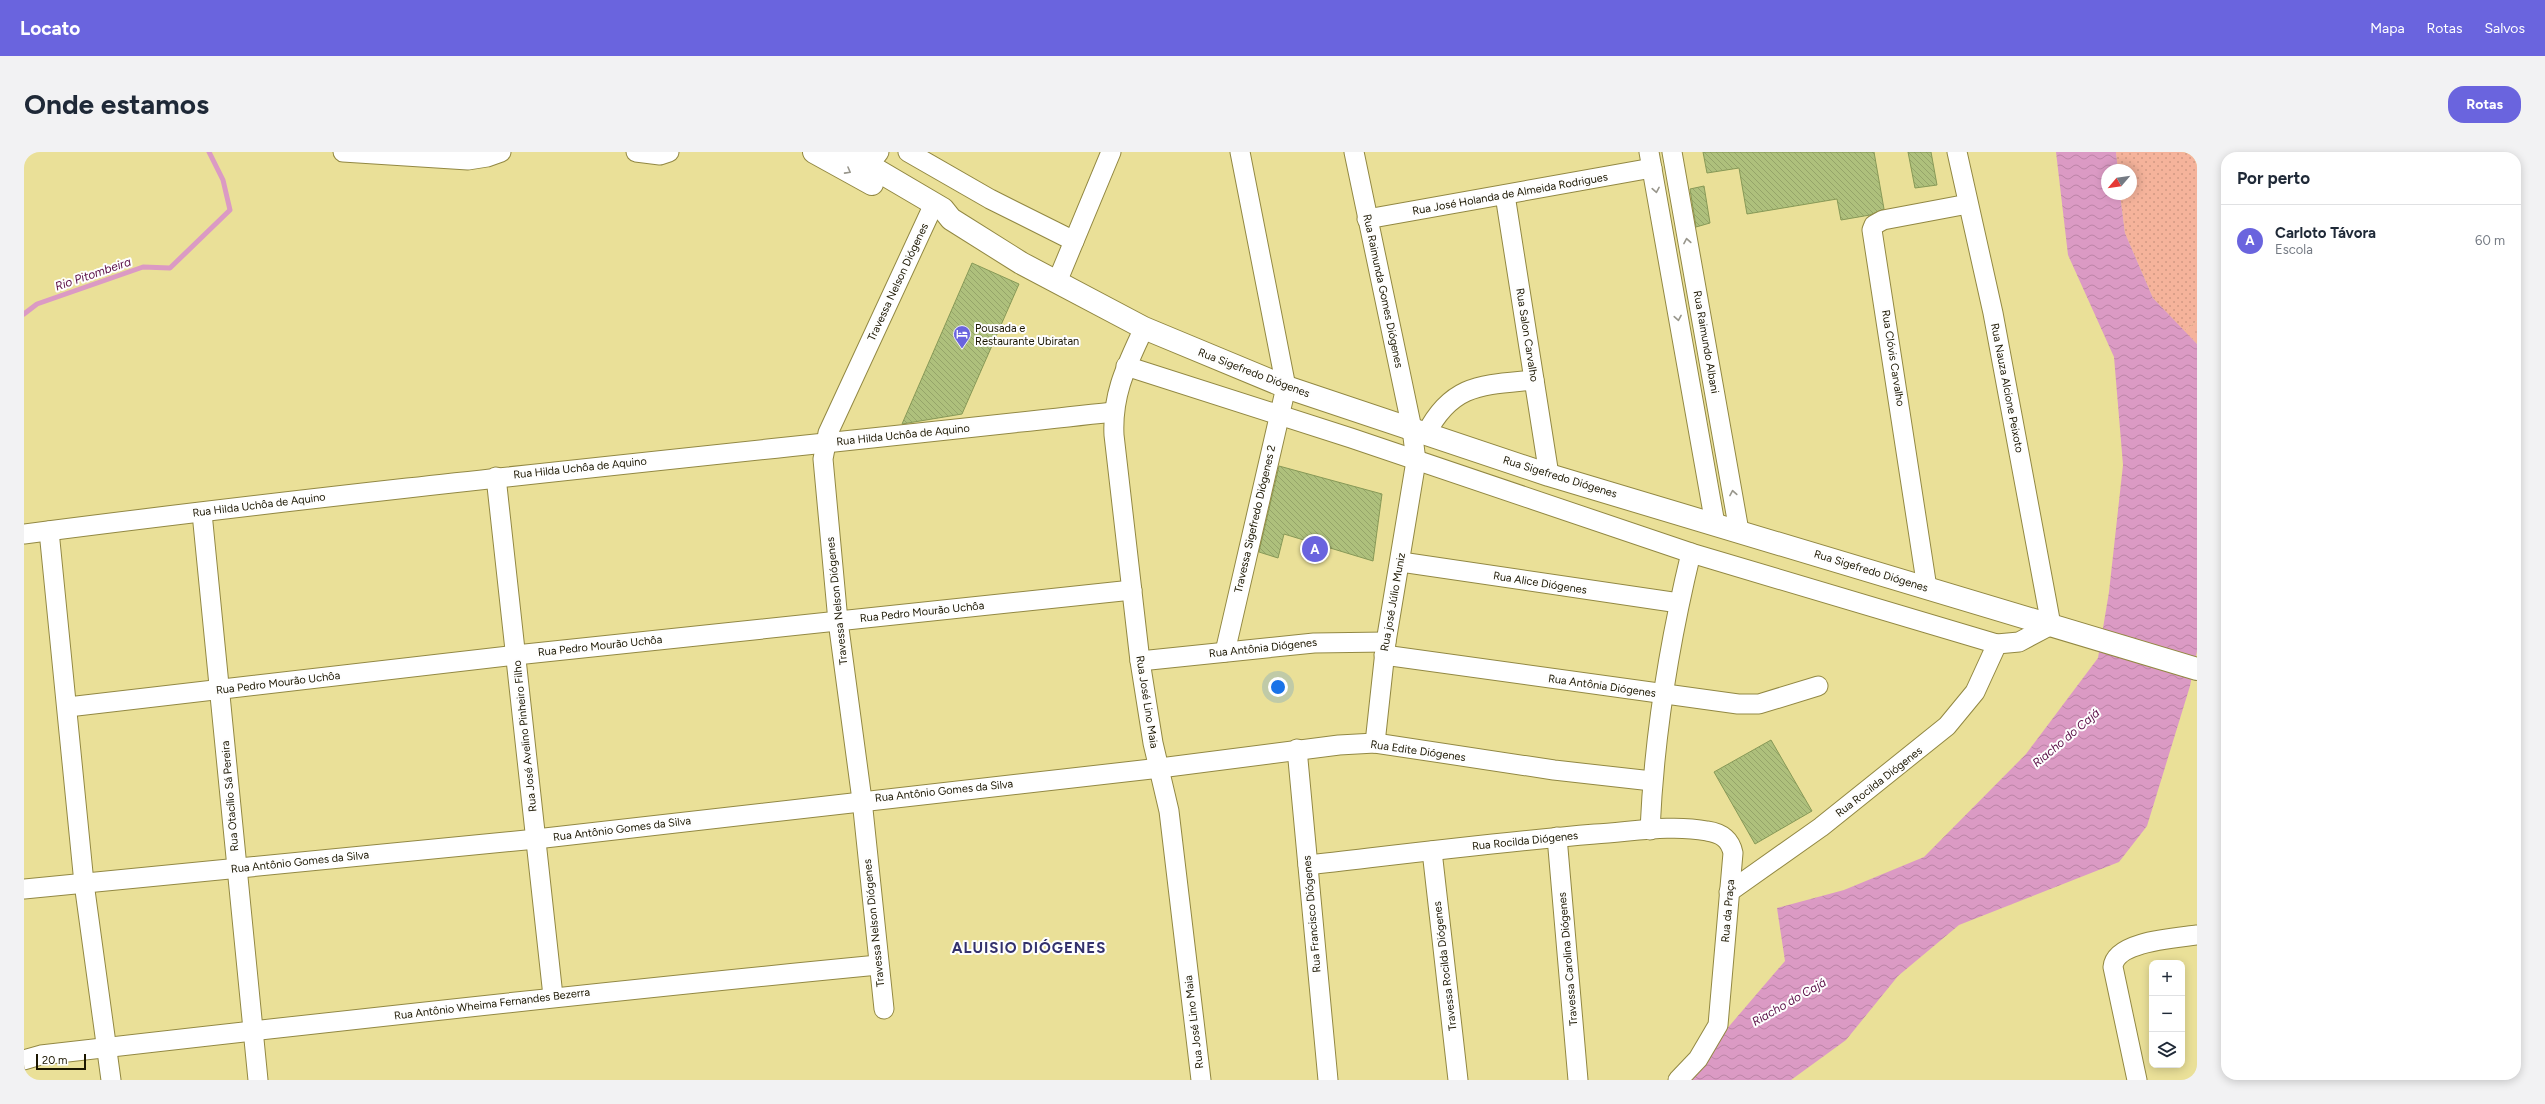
<!DOCTYPE html>
<html lang="pt">
<head>
<meta charset="utf-8">
<style>
	:root { --surface:#fff; --page:#f2f2f3; --text:#1f2937; --muted:#747a83; --line:#e0e1e3; --accent:#6a64de }
	body { margin:0; font-family:Figtree,sans-serif; background:var(--page); color:var(--text) }
	.controls { position:absolute; right:12px; bottom:12px; display:grid; overflow:hidden; border-radius:8px; box-shadow:0 2px 10px #0003 }
	.controls button { width:36px; height:36px; display:grid; place-items:center; padding:0; border:0; border-bottom:1px solid var(--line); background:var(--surface); color:var(--text); font:20px sans-serif }
	.compass { position:absolute; left:2077px; top:12px; width:36px; height:36px; border-radius:50%; background:var(--surface); box-shadow:0 2px 10px #0003; rotate:241deg }
	.scale { position:absolute; left:12px; bottom:10px; width:50px; box-sizing:border-box; padding-left:4px; border:2px solid #1b1600; border-top:0; font-size:11px; line-height:14px; white-space:nowrap; color:#1b1600; -webkit-text-stroke:3px #fefefe; paint-order:stroke }
	.you { position:absolute; left:1254px; top:535px; width:14px; height:14px; margin:-10px; border:3px solid #fff; border-radius:50%; background:#1a73e8; box-shadow:0 0 0 6px #1a73e833 }
	.badge { display:grid; place-items:center; width:26px; height:26px; border-radius:50%; background:var(--accent); color:#fff; font-size:13px; font-weight:700 }
	.pin { position:absolute; translate:-50% -50%; border:2px solid #fff; box-shadow:0 1px 4px #0006 }
	.list { margin:0; padding:0; list-style:none }
	h2 { display:flex; justify-content:space-between; align-items:center; height:52px; margin:0; padding:0 16px; font-size:17px }
	h2 small { font-size:13px; font-weight:400; color:var(--muted) }
	.list li { display:grid; grid-template-columns:26px 1fr auto; gap:12px; align-items:center; box-sizing:border-box; height:72px; padding:0 16px; border-top:1px solid var(--line) }
	.list b { display:block; font-size:15px; white-space:nowrap }
	.list p { margin:0; font-size:13px; white-space:nowrap; color:var(--muted) }
	.list em { font-size:13px; font-style:normal; color:var(--muted) }
	.icon { flex:none; width:22px; height:22px; fill:none; stroke:currentColor; stroke-width:2; stroke-linecap:round; stroke-linejoin:round }
	.map { position:relative; flex:none; width:2173px; height:928px; overflow:hidden; border-radius:16px }
	header { display:flex; align-items:center; gap:24px; box-sizing:border-box; height:56px; padding:0 20px; background:var(--accent); color:#fff }
	header strong { font-size:19px }
	nav { display:flex; gap:22px; margin-inline-start:auto; font-size:14px }
	.intro { display:flex; align-items:center; justify-content:space-between; box-sizing:border-box; height:96px; padding:0 24px }
	h1 { margin:0; font-size:28px }
	.button { padding:10px 18px; border-radius:16px; background:var(--accent); color:#fff; font-size:14px; font-weight:700 }
	main { display:flex; gap:24px; padding:0 24px }
	aside { flex:1; background:var(--surface); border-radius:16px; box-shadow:0 2px 10px #0003 }
	.map>svg:first-child { display:block }
</style>
</head>
<body>
<header>
<strong>Locato</strong>
<nav><a>Mapa</a><a>Rotas</a><a>Salvos</a></nav>
</header>
<div class="intro"><h1>Onde estamos</h1><a class="button">Rotas</a></div>
<main>
<div class="map">
<svg width="2173" height="928" viewBox="0 0 2173 928">
	<defs>
		<pattern id="grass-dots" width="8" height="8" patternUnits="userSpaceOnUse"><rect width="8" height="8" fill="#f5b39b"/><path d="M2 2h.1M6 6h.1" fill="none" stroke="#d19984" stroke-width="1.8" stroke-linecap="round"/></pattern>
		<pattern id="wetland-marsh" width="20" height="14" patternUnits="userSpaceOnUse"><rect width="20" height="14" fill="#f5b39b"/><path d="M1 5h8M5 5V1M11 12h8M15 12V8" fill="none" stroke="#d19984"/></pattern>
		<pattern id="water-waves" width="16" height="10" patternUnits="userSpaceOnUse"><rect width="16" height="10" fill="#db9ac4"/><path d="M0 5q4-4 8 0t8 0" fill="none" stroke="#bb84a7"/></pattern>
		<pattern id="building-back-hatch" width="6" height="6" patternUnits="userSpaceOnUse"><rect width="6" height="6" fill="#aec07c"/><path d="M-1 5l2 2M0 0l6 6M5-1l2 2" fill="none" stroke="#95a469"/></pattern>
	</defs>
	<rect width="100%" height="100%" fill="#eae098"/>
	<polygon fill="url(#grass-dots)" points="2092,0 2173,0 2173,169 2160,179 2129,146 2101,81 2096,42 2107,42 2107,18 2094,18"/>
	<polygon fill="url(#wetland-marsh)" points="2173,169 2173,192 2160,179"/>
	<polygon fill="url(#water-waves)" points="2032,0 2092,0 2094,18 2083,18 2083,42 2096,42 2101,81 2129,146 2173,192 2173,499 2166,534 2123,674 2095,710 1935,773 1874,824 1822,888 1767,928 1659,928 1761,809 1753,756 1820,738 1900,705 2002,602 2074,506 2085,440 2099,313 2090,205 2044,103"/>
	<g fill="none" stroke-linecap="round" stroke-linejoin="round">
		<polyline stroke="#db9ac4" stroke-width="5" points="0,162 13,152 119,115 146,116 206,58 199,28 185,0"/>
	</g>
	<g fill="url(#building-back-hatch)" stroke="#879957">
		<polygon points="1679,0 1850,0 1860,57 1846,63 1817,68 1813,47 1723,62 1715,16 1683,21"/>
		<polygon points="1884,0 1907,0 1913,33 1891,36"/>
		<polygon points="1680,34 1686,71 1672,75 1666,37"/>
		<polygon points="948,111 995,132 938,262 878,272"/>
		<polygon points="1255,314 1358,342 1349,409 1260,382 1254,406 1235,400"/>
		<polygon points="1747,588 1788,659 1731,692 1690,620"/>
	</g>
	<g fill="none" stroke-linecap="round" stroke-linejoin="round">
		<g stroke="#928843" stroke-width="21">
			<g id="minor">
				<polyline points="319,0 444,8 463,5 477,0"/>
				<polyline points="612,0 636,3 645,0"/>
				<polyline points="884,0 966,47 1050,89"/>
				<polyline points="1330,0 1388,277 1392,309 1362,490 1351,591"/>
				<polyline points="1625,0 1691,372"/>
				<polyline points="1648,0 1715,379"/>
				<polyline points="845,13 855,0"/>
				<polyline points="1481,43 1525,323"/>
				<polyline points="1343,67 1628,16"/>
				<polyline points="1033,130 1087,0"/>
				<path d="M1120,176C1103,213 1088,241 1090,283L1116,509L1129,591L1145,659L1177,928"/>
				<polyline points="1102,214 1327,286 1667,401 1973,492 1995,490 2027,473 1969,161 1933,0"/>
				<path d="M1402,282C1428,231 1459,233 1510,228"/>
				<polyline points="472,325 529,844"/>
				<polyline points="178,361 234,928"/>
				<polyline points="25,379 60,731 87,928"/>
				<path d="M0,382C362,335 726,300 1089,260"/>
				<polyline points="1377,410 1655,451"/>
				<polyline points="1903,436 1848,78 1850,73 1859,68 1944,52"/>
				<polyline points="1201,500 1262,235 1216,0"/>
				<polyline points="1360,503 1714,552 1735,552 1794,534"/>
				<polyline points="1116,509 1290,491 1362,490"/>
				<polyline points="44,555 492,503 1108,438"/>
				<polyline points="1273,597 1304,928"/>
				<path d="M1626,678C1630,586 1645,492 1667,401"/>
				<polyline points="1533,685 1554,928"/>
				<polyline points="1408,699 1434,928"/>
				<path d="M1284,713C1380,702 1475,690 1571,682C1607,680 1647,672 1683,679C1697,681 1706,687 1709,701L1694,873L1674,907L1654,928"/>
				<polyline points="0,737 512,687 1136,616 1315,593 1351,591 1530,618 1628,629"/>
				<polyline points="1705,740 1797,675 1923,574 1951,540 1973,492"/>
				<polyline points="860,857 838,648 814,469 799,307 804,281 910,52"/>
				<path d="M0,908L17,903C295,871 574,840 854,813"/>
				<path d="M2113,928L2089,815C2091,789 2152,786 2173,783"/>
			</g>
		</g>
		<g stroke="#928843" stroke-width="24">
			<g id="major">
				<polyline points="790,0 848,32"/>
				<polyline points="822,0 919,57 927,67 997,111 1120,176 1262,235 1525,323 2173,517"/>
			</g>
		</g>
		<use href="#minor" stroke="#fff" stroke-width="19"/>
		<use href="#major" stroke="#fff" stroke-width="22"/>
	</g>
	<defs><path id="oneway-chevron" d="M-2-3.5L2.5 0L-2 3.5" fill="none" stroke-width="1.6" stroke-linecap="round" stroke-linejoin="round"/></defs>
	<g stroke="#98968c">
		<use href="#oneway-chevron" transform="translate(824 19) rotate(29)"/>
		<use href="#oneway-chevron" transform="translate(1632 38) rotate(80)"/>
		<use href="#oneway-chevron" transform="translate(1663 89) rotate(-100)"/>
		<use href="#oneway-chevron" transform="translate(1654 166) rotate(80)"/>
		<use href="#oneway-chevron" transform="translate(1709 341) rotate(-100)"/>
	</g>
	<defs>
		<g id="hotel-pin" transform="scale(0.9)"><path d="M0 17L-7.5 6A9.5 9.5 0 1 1 7.5 6Z" fill="#6a64de" stroke="#fefefe"/><path d="M-6-4.5h1.5V1H6V5H4.5V3h-9V5H-6ZM-4 0a1.8 1.8 0 1 1 3.6 0ZM.5 0V-2.5h3Q6-2.5 6 0Z" fill="#fff"/></g>
	</defs>
	<g fill-rule="evenodd">
		<use href="#hotel-pin" x="938" y="182"/>
	</g>
	<g text-anchor="middle" dominant-baseline="central" stroke-width="4" stroke-linejoin="round" paint-order="stroke">
		<g font-size="11" fill="#1b1600" stroke="#fefefe">
			<text transform="translate(1486 42) rotate(-10)">Rua José Holanda de Almeida Rodrigues</text>
			<text transform="translate(874 130) rotate(-65)">Travessa Nelson Diógenes</text>
			<text transform="translate(1359 139) rotate(78)">Rua Raimunda Gomes Diógenes</text>
			<text transform="translate(1503 183) rotate(81)">Rua Salon Carvalho</text>
			<text transform="translate(1682 190) rotate(80)">Rua Raimundo Albani</text>
			<text transform="translate(1869 206) rotate(81)">Rua Clóvis Carvalho</text>
			<text transform="translate(1230 221) rotate(21)">Rua Sigefredo Diógenes</text>
			<text transform="translate(1983 236) rotate(79)">Rua Nauza Alcione Peixoto</text>
			<text transform="translate(879 283) rotate(-6)">Rua Hilda Uchôa de Aquino</text>
			<text transform="translate(556 316) rotate(-6)">Rua Hilda Uchôa de Aquino</text>
			<text transform="translate(1536 325) rotate(17)">Rua Sigefredo Diógenes</text>
			<text transform="translate(235 353) rotate(-7)">Rua Hilda Uchôa de Aquino</text>
			<text transform="translate(1231 367) rotate(-77)">Travessa Sigefredo Diógenes 2</text>
			<text transform="translate(1847 419) rotate(17)">Rua Sigefredo Diógenes</text>
			<text transform="translate(1516 431) rotate(9)">Rua Alice Diógenes</text>
			<text transform="translate(813 449) rotate(-96)">Travessa Nelson Diógenes</text>
			<text transform="translate(1369 450) rotate(-80)">Rua josé Júlio Muniz</text>
			<text transform="translate(898 460) rotate(-6)">Rua Pedro Mourão Uchôa</text>
			<text transform="translate(576 494) rotate(-6)">Rua Pedro Mourão Uchôa</text>
			<text transform="translate(1239 496) rotate(-6)">Rua Antônia Diógenes</text>
			<text transform="translate(254 531) rotate(-7)">Rua Pedro Mourão Uchôa</text>
			<text transform="translate(1578 534) rotate(8)">Rua Antônia Diógenes</text>
			<text transform="translate(1123 550) rotate(81)">Rua José Lino Maia</text>
			<text transform="translate(501 584) rotate(-96)">Rua José Avelino Pinheiro Filho</text>
			<text transform="translate(1394 599) rotate(8)">Rua Edite Diógenes</text>
			<text transform="translate(1855 630) rotate(-38)">Rua Rocilda Diógenes</text>
			<text transform="translate(920 639) rotate(-6)">Rua Antônio Gomes da Silva</text>
			<text transform="translate(206 644) rotate(-95)">Rua Otacílio Sá Pereira</text>
			<text transform="translate(598 677) rotate(-7)">Rua Antônio Gomes da Silva</text>
			<text transform="translate(1501 689) rotate(-6)">Rua Rocilda Diógenes</text>
			<text transform="translate(276 710) rotate(-6)">Rua Antônio Gomes da Silva</text>
			<text transform="translate(1704 759) rotate(-85)">Rua da Praça</text>
			<text transform="translate(1288 762) rotate(-95)">Rua Francisco Diógenes</text>
			<text transform="translate(850 771) rotate(-96)">Travessa Nelson Diógenes</text>
			<text transform="translate(1544 807) rotate(-95)">Travessa Carolina Diógenes</text>
			<text transform="translate(1421 814) rotate(-97)">Travessa Rocilda Diógenes</text>
			<text transform="translate(468 852) rotate(-7)">Rua Antônio Wheima Fernandes Bezerra</text>
			<text transform="translate(1170 870) rotate(-97)">Rua José Lino Maia</text>
		</g>
		<g font-size="11" fill="#1b1600" stroke="#fefefe" text-anchor="start">
			<text x="951" y="176">Pousada e<tspan x="951" dy="13">Restaurante Ubiratan</tspan></text>
		</g>
		<g font-size="12" font-style="italic" fill="#5a0e46" stroke="#fefefe">
			<text transform="translate(69 122) rotate(-19)">Rio Pitombeira</text>
			<text transform="translate(2042 586) rotate(-40)">Riacho do Cajá</text>
			<text transform="translate(1765 850) rotate(-30)">Riacho do Cajá</text>
		</g>
		<g font-size="15" font-weight="bold" letter-spacing="1" fill="#33316c" stroke="#fefefe">
			<text x="1005" y="796">ALUISIO DIÓGENES</text>
		</g>
	</g>
</svg>
<div class="controls">
<button>+</button>
<button>−</button>
<button><svg class="icon" aria-label="layers" viewBox="0 0 24 24"><path d="M12 4l9 5-9 5-9-5zM3 14l9 5 9-5"/></svg></button>
</div>
<svg class="compass" viewBox="-18 -18 36 36"><path d="M0-13l5 13h-10z" fill="#e53935"/><path d="M0 13l5-13h-10z" fill="#747a83"/></svg>
<div class="scale">20 m</div>
<div class="you"></div>
<div class="pin badge" style="left:1291px;top:397px">A</div>
</div>
<aside>
<h2>Por perto<small></small></h2>
<ul class="list">
<li><span class="badge">A</span><div><b>Carloto Távora</b><p>Escola</p></div><em>60 m</em></li>
</ul>
</aside>
</main>
</body>
</html>
